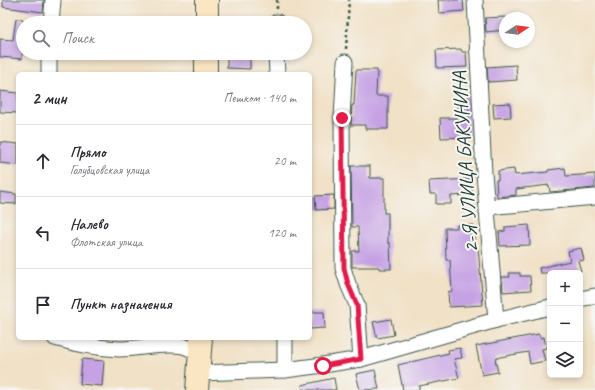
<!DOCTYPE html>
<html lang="ru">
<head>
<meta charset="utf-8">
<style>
	:root { --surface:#fff; --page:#f2f2f3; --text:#2b2b33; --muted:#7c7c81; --line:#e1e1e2 }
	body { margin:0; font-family:Caveat,sans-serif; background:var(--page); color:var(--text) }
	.controls { position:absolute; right:12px; bottom:12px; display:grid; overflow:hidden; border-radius:6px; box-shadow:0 2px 6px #0003 }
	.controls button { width:36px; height:36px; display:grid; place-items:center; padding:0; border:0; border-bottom:1px solid var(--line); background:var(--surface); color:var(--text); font:20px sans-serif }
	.compass { position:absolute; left:499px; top:12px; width:36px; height:36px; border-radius:50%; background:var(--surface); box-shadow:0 2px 6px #0003; rotate:77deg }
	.stop { position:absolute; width:12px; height:12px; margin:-9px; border:3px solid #e11d48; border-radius:50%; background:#fff }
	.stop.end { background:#e11d48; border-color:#fff; box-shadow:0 1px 4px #0008 }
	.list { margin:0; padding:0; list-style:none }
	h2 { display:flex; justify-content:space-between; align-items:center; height:52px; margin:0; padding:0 16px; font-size:17px }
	h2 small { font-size:13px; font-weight:400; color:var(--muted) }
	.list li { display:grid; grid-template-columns:26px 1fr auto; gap:12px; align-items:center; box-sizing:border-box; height:72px; padding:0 16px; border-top:1px solid var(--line) }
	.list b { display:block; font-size:15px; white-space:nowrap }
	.list p { margin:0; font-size:13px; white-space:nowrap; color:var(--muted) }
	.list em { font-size:13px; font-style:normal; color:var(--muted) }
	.icon { flex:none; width:22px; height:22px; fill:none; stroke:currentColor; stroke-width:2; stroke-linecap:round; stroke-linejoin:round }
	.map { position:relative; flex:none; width:595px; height:390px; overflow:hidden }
	.search { position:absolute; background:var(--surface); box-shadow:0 2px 6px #0003; left:16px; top:16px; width:296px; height:44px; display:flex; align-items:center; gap:10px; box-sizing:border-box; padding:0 14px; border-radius:22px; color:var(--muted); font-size:15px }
	.panel { position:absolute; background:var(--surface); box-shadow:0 2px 6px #0003; left:16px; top:72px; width:296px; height:268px; border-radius:6px }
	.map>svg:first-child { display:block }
</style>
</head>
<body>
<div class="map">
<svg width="595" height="390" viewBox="0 0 595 390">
	<rect width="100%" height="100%" fill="#f6f6f2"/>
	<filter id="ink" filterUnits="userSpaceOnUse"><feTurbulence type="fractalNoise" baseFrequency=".025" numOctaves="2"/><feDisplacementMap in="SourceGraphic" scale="8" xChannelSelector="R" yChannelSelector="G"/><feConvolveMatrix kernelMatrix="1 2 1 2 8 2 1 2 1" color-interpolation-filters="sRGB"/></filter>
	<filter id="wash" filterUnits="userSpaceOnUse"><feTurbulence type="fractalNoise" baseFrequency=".012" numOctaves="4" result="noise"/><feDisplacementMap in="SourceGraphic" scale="16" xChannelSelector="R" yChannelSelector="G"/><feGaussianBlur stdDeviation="0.9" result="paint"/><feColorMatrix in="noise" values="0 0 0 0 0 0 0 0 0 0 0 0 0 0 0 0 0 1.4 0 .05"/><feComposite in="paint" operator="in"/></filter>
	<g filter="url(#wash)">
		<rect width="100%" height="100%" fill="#f1e1c6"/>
		<g id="blocks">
			<g fill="#c6a2e4">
				<polygon points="3,0 44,0 43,12 3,7"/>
				<polygon points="438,0 463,0 464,11 439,13"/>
				<polygon points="505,17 505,30 486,32 485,18"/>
				<polygon points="16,19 23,19 22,59 0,57 0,39 13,40"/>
				<polygon points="461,49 462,52 466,52 467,67 437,68 436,50"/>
				<polygon points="227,53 250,53 250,69 227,68"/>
				<polygon points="516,65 517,80 488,82 487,67"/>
				<polygon points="356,70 377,70 376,96 388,96 388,129 365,129 365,125 351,125 352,105 354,105"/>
				<polygon points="0,91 18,93 18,113 0,112"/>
				<polygon points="458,96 468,96 470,137 441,138 440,118 458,118"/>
				<polygon points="510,103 511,117 494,118 493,104"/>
				<polygon points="0,142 18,144 18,165 0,163"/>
				<polygon points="351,166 370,166 370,178 384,178 384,213 388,213 388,243 390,243 391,269 379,269 379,267 352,267 352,251 359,251 358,227 352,227"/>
				<polygon points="565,168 566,176 595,174 595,188 550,192 549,185 516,189 516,195 497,197 496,180 498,180 498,171 514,169 515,175 548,172 548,170"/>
				<polygon points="472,179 472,192 466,192 466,195 451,196 451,204 436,204 436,194 430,194 429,181"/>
				<polygon points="0,192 16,194 16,204 0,203"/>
				<polygon points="334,195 334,209 316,210 315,196"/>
				<polygon points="457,225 474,225 475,247 478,247 483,305 449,307 448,292 452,291 450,260 446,260 445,228 457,228"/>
				<polygon points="529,225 530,245 500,246 499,232 505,231 505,227"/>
				<polygon points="581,248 584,260 578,261 581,271 572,273 540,273 539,268 570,261 568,251"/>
				<polygon points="509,273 520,273 520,276 530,276 531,290 503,292 502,277 510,277"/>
				<polygon points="310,312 324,312 325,328 310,329"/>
				<polygon points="391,319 394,335 377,338 373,322"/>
				<polygon points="539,334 540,338 544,337 546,348 542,349 545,361 530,364 528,352 500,357 495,359 498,372 482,375 476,346"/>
				<polygon points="460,348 462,358 454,359 459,378 419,386 419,390 403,390 398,365 449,353 448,350"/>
				<polygon points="82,359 104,361 102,386 80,384"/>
				<polygon points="375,370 379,389 360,390 356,374"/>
				<polygon points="334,378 336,390 303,390 302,385"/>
			</g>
		</g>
	</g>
	<g filter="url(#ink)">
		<use href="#blocks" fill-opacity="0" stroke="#3e564a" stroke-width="1"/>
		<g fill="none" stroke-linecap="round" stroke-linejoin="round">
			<g stroke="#3e564a" stroke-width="17">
				<g id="minor">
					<polyline points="475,0 484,173 496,320"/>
					<polyline points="51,23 53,0"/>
					<polyline points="277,23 277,22"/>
					<polyline points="276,53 277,74"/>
					<polyline points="345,62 342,118 343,268 348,284 357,305 361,359"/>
					<polyline points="49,74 49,53"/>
					<polyline points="488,207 595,197"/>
					<polyline points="580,299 595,296"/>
					<path d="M55,338C76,344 97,348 119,349C140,349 163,342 183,346C189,348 195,351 201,353"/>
					<polyline points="285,338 285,370"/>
					<polyline points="199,373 285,370 323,365 361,359 496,320 550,307"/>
				</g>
			</g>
			<g stroke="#3e564a" stroke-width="24">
				<g id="secondary">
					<polyline points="207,23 207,0"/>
					<polyline points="206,74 206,53"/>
					<polyline points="197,390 201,338"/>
				</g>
			</g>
			<g stroke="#3e564a" stroke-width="2.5" stroke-dasharray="3 3" stroke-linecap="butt">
				<polyline points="277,9 277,0"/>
				<polyline points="346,49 349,0"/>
			</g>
			<use href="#minor" stroke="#fff" stroke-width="15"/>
			<use href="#secondary" stroke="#fbe6c4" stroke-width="22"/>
		</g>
	</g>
	<g fill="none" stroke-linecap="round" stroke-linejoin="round" filter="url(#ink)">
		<polyline stroke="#e11d48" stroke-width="5" points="323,366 361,359 357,305 348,284 344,268 342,118"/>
	</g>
	<g text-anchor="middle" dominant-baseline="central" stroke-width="4" stroke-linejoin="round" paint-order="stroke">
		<g font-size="20" fill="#1f3d34" stroke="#f6f6f2">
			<text transform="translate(465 162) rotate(-94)">2-Я УЛИЦА БАКУНИНА</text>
		</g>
	</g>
</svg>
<div class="controls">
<button>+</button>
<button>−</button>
<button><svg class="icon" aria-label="layers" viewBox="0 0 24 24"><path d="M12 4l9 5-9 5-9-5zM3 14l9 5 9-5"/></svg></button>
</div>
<svg class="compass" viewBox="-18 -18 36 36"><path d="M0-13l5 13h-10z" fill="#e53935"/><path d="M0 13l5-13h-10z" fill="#7c7c81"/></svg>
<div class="stop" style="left:323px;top:366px"></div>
<div class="stop end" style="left:342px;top:118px"></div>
<div class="search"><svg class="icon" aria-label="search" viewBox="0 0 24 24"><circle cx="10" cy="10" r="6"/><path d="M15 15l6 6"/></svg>Поиск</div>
<section class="panel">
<h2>2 мин<small>Пешком · 140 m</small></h2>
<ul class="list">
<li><svg class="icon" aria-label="ahead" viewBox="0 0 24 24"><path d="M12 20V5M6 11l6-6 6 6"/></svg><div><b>Прямо</b><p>Голубцовская улица</p></div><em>20 m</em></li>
<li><svg class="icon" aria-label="left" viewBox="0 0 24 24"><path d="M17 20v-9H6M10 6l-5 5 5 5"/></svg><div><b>Налево</b><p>Флотская улица</p></div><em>120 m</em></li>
<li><svg class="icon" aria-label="arrive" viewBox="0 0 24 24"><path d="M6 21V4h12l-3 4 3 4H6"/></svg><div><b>Пункт назначения</b></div></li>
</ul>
</section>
</div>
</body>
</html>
